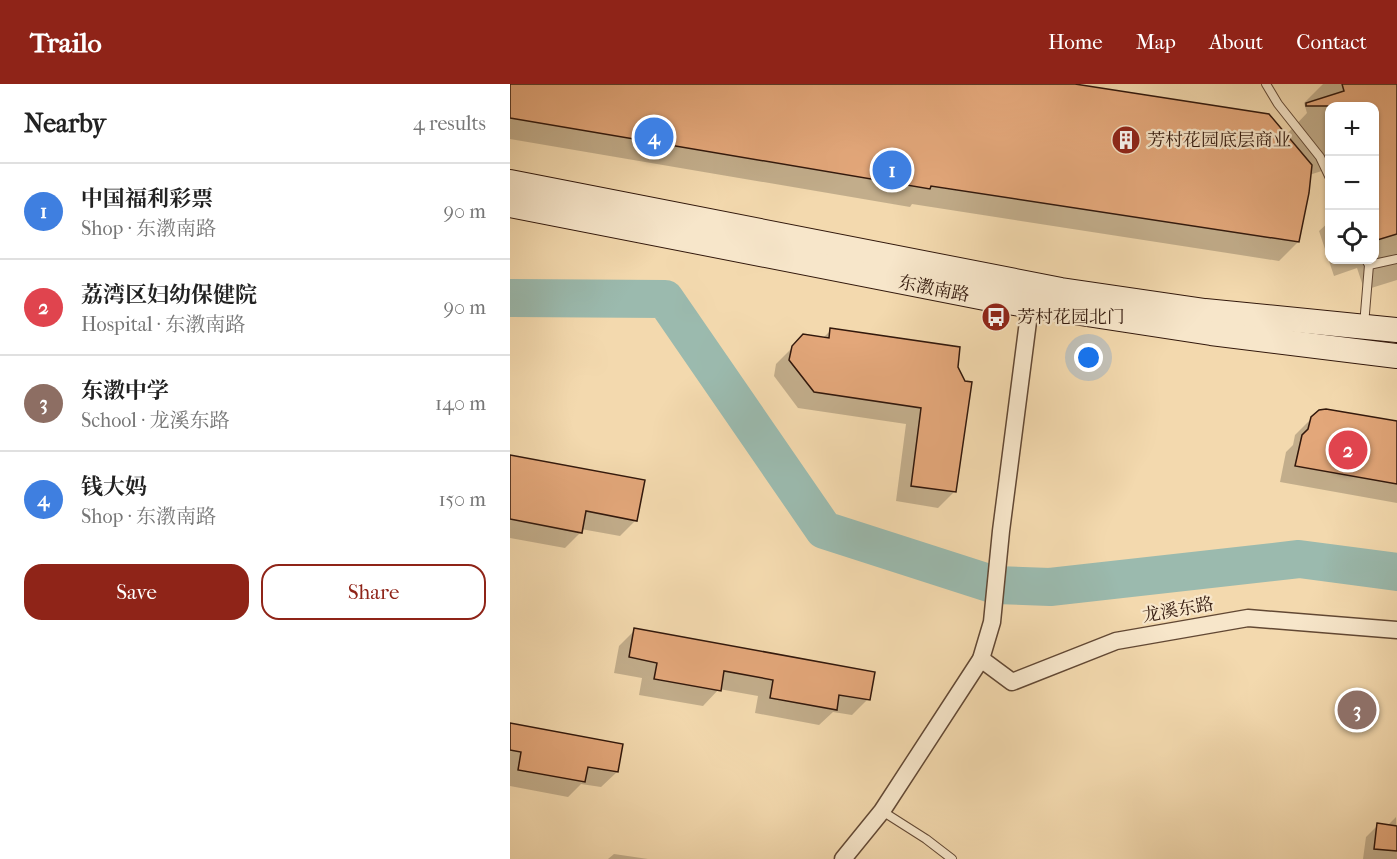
<!DOCTYPE html>
<html lang="en">
<head>
<meta charset="utf-8">
<style>
	:root { --surface:#fff; --page:#f2f2f2; --text:#222; --muted:#767676; --line:#e0e0e0; --accent:#8f2418 }
	body { margin:0; font-family:"IM FELL French Canon","Noto Serif SC",serif; background:var(--page); color:var(--text) }
	.controls { position:absolute; right:18px; top:18px; display:grid; overflow:hidden; border-radius:12px; box-shadow:0 2px 4px #0004 }
	.controls button { width:54px; height:54px; display:grid; place-items:center; padding:0; border:0; border-bottom:2px solid var(--line); background:var(--surface); color:var(--text); font:30px sans-serif }
	.you { position:absolute; left:579px; top:274px; width:21px; height:21px; margin:-15px; border:4px solid #fff; border-radius:50%; background:#1a73e8; box-shadow:0 0 0 9px #1a73e833 }
	.badge { display:grid; place-items:center; width:39px; height:39px; border-radius:50%; background:var(--accent); color:#fff; font-size:20px; font-weight:700 }
	.pin { position:absolute; translate:-50% -50%; border:3px solid #fff; box-shadow:0 2px 6px #0006 }
	.list { margin:0; padding:0; list-style:none }
	h2 { display:flex; justify-content:space-between; align-items:center; height:78px; margin:0; padding:0 24px; font-size:26px }
	h2 small { font-size:20px; font-weight:400; color:var(--muted) }
	.list li { display:grid; grid-template-columns:39px 1fr auto; gap:18px; align-items:center; box-sizing:border-box; height:96px; padding:0 24px; border-top:2px solid var(--line) }
	.list b { display:block; font-size:22px; white-space:nowrap }
	.list p { margin:0; font-size:20px; white-space:nowrap; color:var(--muted) }
	.list em { font-size:20px; font-style:normal; color:var(--muted) }
	.actions { display:flex; gap:12px; padding:18px 24px }
	.actions a { flex:1; padding:14px 0; border:2px solid var(--accent); border-radius:18px; text-align:center; font-size:21px; color:var(--accent) }
	.actions .main { background:var(--accent); color:#fff }
	.icon { flex:none; width:33px; height:33px; fill:none; stroke:currentColor; stroke-width:2; stroke-linecap:round; stroke-linejoin:round }
	.map { position:relative; flex:none; width:887px; height:775px; overflow:hidden }
	header { display:flex; align-items:center; gap:36px; box-sizing:border-box; height:84px; padding:0 30px; background:var(--accent); color:#fff }
	header strong { font-size:28px }
	nav { display:flex; gap:33px; margin-inline-start:auto; font-size:21px }
	main { display:flex }
	aside { flex:1; background:var(--surface) }
	.map>svg:first-child { display:block }
</style>
</head>
<body>
<header>
<strong>Trailo</strong>
<nav><a>Home</a><a>Map</a><a>About</a><a>Contact</a></nav>
</header>
<main>
<aside>
<h2>Nearby<small>4 results</small></h2>
<ul class="list">
<li><span class="badge" style="background:#3f7fe0">1</span><div><b>中国福利彩票</b><p>Shop · 东漖南路</p></div><em>90 m</em></li>
<li><span class="badge" style="background:#e0444e">2</span><div><b>荔湾区妇幼保健院</b><p>Hospital · 东漖南路</p></div><em>90 m</em></li>
<li><span class="badge" style="background:#8d6e63">3</span><div><b>东漖中学</b><p>School · 龙溪东路</p></div><em>140 m</em></li>
<li><span class="badge" style="background:#3f7fe0">4</span><div><b>钱大妈</b><p>Shop · 东漖南路</p></div><em>150 m</em></li>
</ul>
<div class="actions"><a class="main">Save</a><a>Share</a></div>
</aside>
<div class="map">
<svg width="887" height="775" viewBox="0 0 887 775">
	<rect width="100%" height="100%" fill="#f3d9ae"/>
	<filter id="stains"><feTurbulence type="fractalNoise" baseFrequency=".00333" numOctaves="4"/><feColorMatrix values="0 0 0 0 .2 0 0 0 0 .09 0 0 0 0 .02 0 0 0 .5 -.17"/></filter>
	<radialGradient id="worn" r=".72"><stop offset=".6" stop-color="#630" stop-opacity="0"/><stop offset="1" stop-color="#630" stop-opacity=".3"/></radialGradient>
	<g fill="#0003">
		<polygon points="0,0 555,0 779,57 777,50 797,29 794,19 813,0 887,0 887,196 858,205 853,202 847,184 824,192 809,147 820,137 820,176 864,176 864,22 820,22 820,98 815,86 799,91 788,158 769,177 402,120 400,123 0,55"/>
		<polygon points="321,246 448,265 444,408 428,424 386,417 396,340 288,324 264,292 266,280 294,252 312,255"/>
		<polygon points="802,334 887,338 887,419 770,398 776,368 783,361 785,351"/>
		<polygon points="0,372 126,436 110,452 71,445 71,448 55,464 0,454"/>
		<polygon points="125,546 358,615 342,631 323,628 309,641 245,629 248,612 209,605 193,622 129,611 132,594 104,589 109,562"/>
		<polygon points="0,641 107,688 91,703 71,700 58,713 0,702"/>
		<polygon points="886,733 887,775 853,775 856,753 868,741 877,742"/>
		<polygon points="104,770 138,775 98,775"/>
	</g>
	<g fill="none" stroke-linecap="round" stroke-linejoin="round">
		<polyline stroke="#9bbaae" stroke-width="38" points="2,214 155,215 314,446 485,501 540,503 789,475 887,488"/>
	</g>
	<g fill="#e3a77a" stroke="#32180c" stroke-width="1.5">
		<polygon points="0,0 565,0 759,30 802,81 799,109 789,158 421,102 420,105 0,34"/>
		<polygon points="832,0 887,0 887,150 864,157 864,22 796,22 796,19 834,7"/>
		<polygon points="320,244 450,263 448,283 455,297 462,298 446,408 401,402 411,324 304,308 279,276 282,262 293,250 319,254"/>
		<polygon points="816,325 887,337 887,400 785,382 792,351 798,345 801,333 809,326"/>
		<polygon points="0,371 135,396 127,437 76,427 72,449 0,435"/>
		<polygon points="124,544 365,588 360,616 329,611 327,626 260,614 263,596 214,587 211,607 144,595 147,579 119,573"/>
		<polygon points="0,639 113,660 108,688 78,683 75,698 8,686 11,668 0,666"/>
		<polygon points="867,739 887,742 887,767 864,765"/>
	</g>
	<g fill="none" stroke-linecap="round" stroke-linejoin="round">
		<g stroke="#624834" stroke-width="10">
			<g id="lane">
				<polyline points="756,0 768,20 810,73 820,94"/>
				<polyline points="859,181 887,175"/>
				<polyline points="854,241 859,181 856,176"/>
				<polyline points="372,727 416,755 442,775"/>
			</g>
		</g>
		<g stroke="#624834" stroke-width="19">
			<g id="street">
				<polyline points="471,575 502,598 606,557 738,534 887,546"/>
				<polyline points="333,775 372,727 471,575 482,538 491,447 520,222"/>
			</g>
		</g>
		<g stroke="#32180c" stroke-width="26">
			<g id="secondary">
				<polyline points="0,98 551,206 695,227 887,246"/>
				<polyline points="0,121 485,216 701,249 887,272"/>
			</g>
		</g>
		<use href="#lane" stroke="#f7e6ca" stroke-width="8"/>
		<use href="#street" stroke="#f7e6ca" stroke-width="16"/>
		<use href="#secondary" stroke="#f7e6ca" stroke-width="24"/>
	</g>
	<defs>
		<g id="building-disc" transform="scale(1.5)"><circle r="9.5" fill="#8f2418" stroke="#f7e6ca"/><path d="M-4-6H4V6H1V3H-1V6H-4ZM-2.5-4.3h1.7v1.8h-1.7ZM.8-4.3h1.7v1.8H.8ZM-2.5-1h1.7V.8h-1.7ZM.8-1h1.7V.8H.8Z" fill="#fff"/></g>
		<g id="bus-disc" transform="scale(1.5)"><circle r="9.5" fill="#8f2418" stroke="#f7e6ca"/><path d="M-5-6H5V4H4V6H2V4H-2V6H-4V4H-5ZM-3.5-4V0h7V-4ZM-3.5 1.2v1.5H-2V1.2ZM2 1.2v1.5H3.5V1.2Z" fill="#fff"/></g>
	</defs>
	<g fill-rule="evenodd">
		<use href="#building-disc" x="616" y="56"/>
		<use href="#bus-disc" x="486" y="233"/>
	</g>
	<g text-anchor="middle" dominant-baseline="central" stroke-width="4.5" stroke-linejoin="round" paint-order="stroke">
		<g font-size="18" fill="#32180c" stroke="#f7e6ca" text-anchor="start">
			<text x="637" y="56">芳村花园底层商业</text>
			<text x="507" y="233">芳村花园北门</text>
		</g>
		<g font-size="18" fill="#32180c" stroke="#f7e6ca">
			<text transform="translate(424 205) rotate(11)">东漖南路</text>
			<text transform="translate(668 526) rotate(-10)">龙溪东路</text>
		</g>
	</g>
	<rect width="100%" height="100%" filter="url(#stains)"/>
	<rect width="100%" height="100%" fill="url(#worn)"/>
</svg>
<div class="controls">
<button>+</button>
<button>−</button>
<button><svg class="icon" aria-label="locate" viewBox="0 0 24 24"><circle cx="12" cy="12" r="6"/><path d="M12 2v4M12 18v4M2 12h4M18 12h4"/></svg></button>
</div>
<div class="you"></div>
<div class="pin badge" style="left:382px;top:86px;background:#3f7fe0">1</div>
<div class="pin badge" style="left:838px;top:366px;background:#e0444e">2</div>
<div class="pin badge" style="left:847px;top:626px;background:#8d6e63">3</div>
<div class="pin badge" style="left:144px;top:53px;background:#3f7fe0">4</div>
</div>
</main>
</body>
</html>
